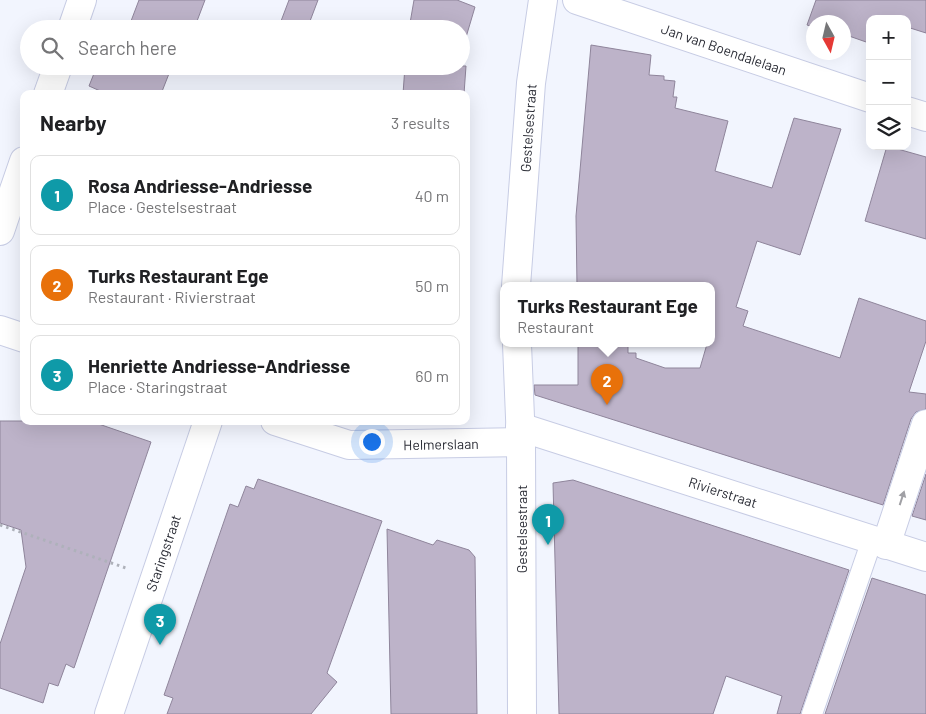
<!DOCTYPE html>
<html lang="en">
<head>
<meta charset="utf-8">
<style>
	:root { --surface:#fff; --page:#f6f6f6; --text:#202124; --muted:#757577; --line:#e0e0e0; --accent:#111827 }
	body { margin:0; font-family:Barlow,sans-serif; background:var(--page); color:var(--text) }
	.controls { position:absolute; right:15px; top:15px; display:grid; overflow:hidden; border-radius:10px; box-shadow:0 5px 20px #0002 }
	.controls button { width:45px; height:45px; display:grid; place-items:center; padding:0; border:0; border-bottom:1px solid var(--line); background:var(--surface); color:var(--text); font:25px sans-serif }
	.compass { position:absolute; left:806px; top:15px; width:45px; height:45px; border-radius:50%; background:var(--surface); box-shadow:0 5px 20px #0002; rotate:172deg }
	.you { position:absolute; left:371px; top:441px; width:18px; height:18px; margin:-12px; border:4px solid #fff; border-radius:50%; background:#1a73e8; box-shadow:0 0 0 8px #1a73e833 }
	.badge { display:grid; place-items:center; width:32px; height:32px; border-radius:50%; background:var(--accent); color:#fff; font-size:16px; font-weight:700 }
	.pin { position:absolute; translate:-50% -41px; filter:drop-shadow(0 1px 2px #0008) }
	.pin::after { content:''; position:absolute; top:26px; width:18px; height:15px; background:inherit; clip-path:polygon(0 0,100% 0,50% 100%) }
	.popup { position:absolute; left:500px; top:282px; width:215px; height:65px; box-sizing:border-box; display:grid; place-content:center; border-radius:10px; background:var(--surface); filter:drop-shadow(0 1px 4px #0005); font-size:16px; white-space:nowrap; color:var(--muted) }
	.popup b { font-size:19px; color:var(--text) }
	.popup::after { content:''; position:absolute; left:50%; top:100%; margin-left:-10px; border:10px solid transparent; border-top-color:var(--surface) }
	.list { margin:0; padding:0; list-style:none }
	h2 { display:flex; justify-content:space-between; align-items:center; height:65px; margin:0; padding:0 20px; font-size:21px }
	h2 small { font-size:16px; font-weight:400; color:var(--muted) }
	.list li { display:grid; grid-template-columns:32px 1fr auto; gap:15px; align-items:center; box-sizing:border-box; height:80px; margin:0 10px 10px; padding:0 10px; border:1px solid var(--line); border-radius:10px }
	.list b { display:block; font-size:19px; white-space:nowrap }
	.list p { margin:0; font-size:16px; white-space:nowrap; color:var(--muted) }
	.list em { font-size:16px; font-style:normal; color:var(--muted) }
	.icon { flex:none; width:28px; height:28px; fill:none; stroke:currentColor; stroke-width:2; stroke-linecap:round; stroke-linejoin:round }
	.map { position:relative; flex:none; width:926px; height:714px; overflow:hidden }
	.search { position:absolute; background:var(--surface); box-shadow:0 5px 20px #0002; left:20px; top:20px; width:450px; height:55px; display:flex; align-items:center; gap:12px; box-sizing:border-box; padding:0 18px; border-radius:28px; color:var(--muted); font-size:19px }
	.panel { position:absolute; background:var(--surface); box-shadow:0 5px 20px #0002; left:20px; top:90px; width:450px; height:335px; border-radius:10px }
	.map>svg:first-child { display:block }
</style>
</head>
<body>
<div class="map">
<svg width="926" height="714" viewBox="0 0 926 714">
	<rect width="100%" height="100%" fill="#f2f5fe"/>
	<g fill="#bdb3c9" stroke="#8f859b">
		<polygon points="139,0 205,0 194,29 128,29"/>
		<polygon points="289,0 318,0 307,29 278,29"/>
		<polygon points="414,0 457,0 475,7 461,54 461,29 409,29"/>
		<polygon points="816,0 926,0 926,33 907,27 907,19 877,18 870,19 869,43 849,36 848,39 844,38 844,22 814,22 814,27 807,25"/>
		<polygon points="591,45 651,55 649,75 664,76 664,80 675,81 673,97 677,97 675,108 728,121 715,171 772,188 794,118 841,129 800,255 757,241 736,307 748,311 743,326 840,358 859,298 926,321 926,341 909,392 926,394 926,409 916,412 911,419 883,505 535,395 534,385 578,385 578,344 628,344 628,353 636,353 636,358 665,368 700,368 707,344 711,344 711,286 577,286 576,216"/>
		<polygon points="97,66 172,66 161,94 107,94 89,86"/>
		<polygon points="405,66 466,66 464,94 403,94"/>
		<polygon points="887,146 926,157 926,239 865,221"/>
		<polygon points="0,421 90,421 151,442 74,668 66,664 58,686 49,683 43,703 0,688 0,644 26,567 21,530 0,523"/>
		<polygon points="926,474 926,520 912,516"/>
		<polygon points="258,479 382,521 327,673 337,682 311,714 167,714 173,698 164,695 230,504 238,507 246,486 254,489"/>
		<polygon points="573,480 849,570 800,714 777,714 782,696 726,676 713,714 559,714 553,483"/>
		<polygon points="387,529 433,545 437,540 469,550 475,557 477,714 391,714"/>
		<polygon points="872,578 926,595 926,714 825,714"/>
	</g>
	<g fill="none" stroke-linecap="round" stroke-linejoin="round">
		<g stroke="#c7cce4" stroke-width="22">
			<polyline id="lane" points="812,714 872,540"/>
		</g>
		<g stroke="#c7cce4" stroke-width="30">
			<g id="street">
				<polyline points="577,0 870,98"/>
				<polyline points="72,29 82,0"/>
				<polyline points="48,94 58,66"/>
				<polyline points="907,111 926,117"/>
				<polyline points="0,231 24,161"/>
				<polyline points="0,330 24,338"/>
				<polyline points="275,421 349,445 521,442"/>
				<polyline points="520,427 926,557"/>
				<polyline points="886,545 926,424"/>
				<polyline points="109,714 208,421"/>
			</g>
		</g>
		<g stroke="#c7cce4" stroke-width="30">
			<g id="secondary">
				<polyline points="516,286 531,83 543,0"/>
				<polyline points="517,344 521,442 522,714"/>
			</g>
		</g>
		<polyline stroke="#aeb1ba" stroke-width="3" stroke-dasharray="2.5 4" stroke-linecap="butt" points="0,525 126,568"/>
		<use href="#lane" stroke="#fff" stroke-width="20"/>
		<use href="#street" stroke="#fff" stroke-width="28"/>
		<use href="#secondary" stroke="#fff" stroke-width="28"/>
	</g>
	<defs><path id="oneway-solid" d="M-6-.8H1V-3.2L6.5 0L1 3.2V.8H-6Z" transform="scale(1.25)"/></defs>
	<use fill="#a0a0a5" href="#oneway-solid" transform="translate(902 498) rotate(-72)"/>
	<g text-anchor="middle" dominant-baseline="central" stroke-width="4" stroke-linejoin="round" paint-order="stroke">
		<g font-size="14" fill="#2b2d36" stroke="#fff">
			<text transform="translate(724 49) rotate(19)">Jan van Boendalelaan</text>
			<text transform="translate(528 128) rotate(-86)">Gestelsestraat</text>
			<text transform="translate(441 444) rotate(-1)">Helmerslaan</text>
			<text transform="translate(723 492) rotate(18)">Rivierstraat</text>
			<text transform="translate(521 529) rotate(-90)">Gestelsestraat</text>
			<text transform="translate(163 553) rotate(-71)">Staringstraat</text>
		</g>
	</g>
</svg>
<div class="controls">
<button>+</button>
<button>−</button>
<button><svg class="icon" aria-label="layers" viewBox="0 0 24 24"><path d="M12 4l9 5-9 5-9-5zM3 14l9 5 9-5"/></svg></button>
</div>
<svg class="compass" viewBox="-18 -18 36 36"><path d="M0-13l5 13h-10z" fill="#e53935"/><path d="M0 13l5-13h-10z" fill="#757577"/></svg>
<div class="you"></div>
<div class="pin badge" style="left:548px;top:545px;background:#0f9aa8">1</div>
<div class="pin badge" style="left:607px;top:405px;background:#e8710a">2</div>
<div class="popup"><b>Turks Restaurant Ege</b>Restaurant</div>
<div class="pin badge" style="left:160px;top:645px;background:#0f9aa8">3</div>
<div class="search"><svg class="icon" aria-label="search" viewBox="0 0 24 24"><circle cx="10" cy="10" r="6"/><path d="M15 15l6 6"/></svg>Search here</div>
<section class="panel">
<h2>Nearby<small>3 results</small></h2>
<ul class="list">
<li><span class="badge" style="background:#0f9aa8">1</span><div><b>Rosa Andriesse-Andriesse</b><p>Place · Gestelsestraat</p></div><em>40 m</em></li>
<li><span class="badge" style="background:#e8710a">2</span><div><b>Turks Restaurant Ege</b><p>Restaurant · Rivierstraat</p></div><em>50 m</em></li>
<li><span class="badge" style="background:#0f9aa8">3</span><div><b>Henriette Andriesse-Andriesse</b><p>Place · Staringstraat</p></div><em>60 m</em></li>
</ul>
</section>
</div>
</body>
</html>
